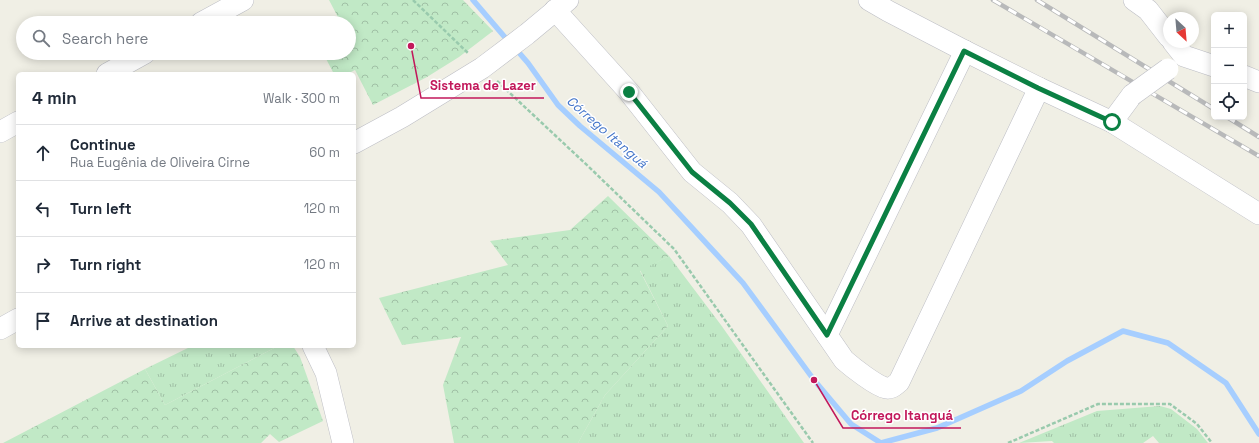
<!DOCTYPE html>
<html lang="en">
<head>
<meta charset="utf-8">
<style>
	:root { --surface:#fff; --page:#f6f6f7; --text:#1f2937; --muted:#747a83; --line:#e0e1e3 }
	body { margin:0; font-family:"Space Grotesk",sans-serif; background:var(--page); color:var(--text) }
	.controls { position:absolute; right:12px; top:12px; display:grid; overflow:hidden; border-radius:6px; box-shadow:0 2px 10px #0003 }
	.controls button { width:36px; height:36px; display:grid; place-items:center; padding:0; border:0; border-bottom:1px solid var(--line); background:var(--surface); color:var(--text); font:20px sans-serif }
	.compass { position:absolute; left:1163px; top:12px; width:36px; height:36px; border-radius:50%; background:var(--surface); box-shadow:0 2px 10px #0003; rotate:154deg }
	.stop { position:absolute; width:12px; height:12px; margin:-9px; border:3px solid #0b8043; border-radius:50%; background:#fff }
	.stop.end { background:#0b8043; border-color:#fff; box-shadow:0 1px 4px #0008 }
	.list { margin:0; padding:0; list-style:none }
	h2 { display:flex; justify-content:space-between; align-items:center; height:52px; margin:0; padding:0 16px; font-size:17px }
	h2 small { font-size:13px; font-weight:400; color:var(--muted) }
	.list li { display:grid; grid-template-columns:26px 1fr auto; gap:12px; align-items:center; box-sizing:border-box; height:56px; padding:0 16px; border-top:1px solid var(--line) }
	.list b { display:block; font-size:15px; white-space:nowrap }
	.list p { margin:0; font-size:13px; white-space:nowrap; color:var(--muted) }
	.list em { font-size:13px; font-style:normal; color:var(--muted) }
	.icon { flex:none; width:22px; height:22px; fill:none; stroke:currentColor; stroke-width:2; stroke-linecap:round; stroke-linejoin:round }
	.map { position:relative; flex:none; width:1259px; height:443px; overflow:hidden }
	.search { position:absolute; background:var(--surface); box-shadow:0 2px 10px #0003; left:16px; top:16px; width:340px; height:44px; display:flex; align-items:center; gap:10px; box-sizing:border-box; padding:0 14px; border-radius:22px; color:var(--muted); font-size:15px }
	.panel { position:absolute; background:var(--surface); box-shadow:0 2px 10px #0003; left:16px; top:72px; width:340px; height:276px; border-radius:6px }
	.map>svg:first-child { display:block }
</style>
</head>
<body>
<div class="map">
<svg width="1259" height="443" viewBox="0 0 1259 443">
	<defs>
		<pattern id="grass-tufts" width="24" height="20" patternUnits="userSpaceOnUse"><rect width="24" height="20" fill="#c1e9c6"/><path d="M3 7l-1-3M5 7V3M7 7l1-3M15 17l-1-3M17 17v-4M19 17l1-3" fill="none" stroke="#a0c0a5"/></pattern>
		<pattern id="forest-crowns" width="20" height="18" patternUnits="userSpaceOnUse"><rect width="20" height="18" fill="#c1e9c6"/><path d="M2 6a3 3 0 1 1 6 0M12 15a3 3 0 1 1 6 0" fill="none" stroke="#a0c0a5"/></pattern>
	</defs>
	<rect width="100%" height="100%" fill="#f0efe5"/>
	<g fill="url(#grass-tufts)">
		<polygon points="669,256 721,325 804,443 578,443 605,395 668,326 640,270"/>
		<polygon points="192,346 278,346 165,405 145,369"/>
		<polygon points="1160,406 1171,409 1197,429 1208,443 1159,443 1153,436 1143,443 1054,443 1052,441 1019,443 1097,411"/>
	</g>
	<g fill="url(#forest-crowns)">
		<polygon points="329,0 463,0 493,31 459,57 427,77 373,105 355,70 347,74 334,74 323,53 349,53 349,23 341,23"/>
		<polygon points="608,196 669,256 640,271 668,326 605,395 578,443 454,443 443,385 461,337 402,345 379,298 508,265 490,241 570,230"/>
		<polygon points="278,346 293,346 300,357 323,421 279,442 270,434 261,443 3,443 145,369 165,405"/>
	</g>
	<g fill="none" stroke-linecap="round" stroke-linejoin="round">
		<g stroke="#a6ceff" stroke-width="5.5">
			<polyline points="473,0 509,42"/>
			<polyline points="515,48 528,63 558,105 580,126 659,192 743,283 814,380 851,424 881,443 937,428 1021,391 1067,361 1123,331 1168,343 1226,383 1259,434"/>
		</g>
		<g stroke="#bdbec5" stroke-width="22">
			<g id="street">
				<polyline points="869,0 888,11 965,51 1039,88 1112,122 1259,214"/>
				<polyline points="1134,0 1148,10 1169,37"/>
				<path d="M555,10L629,92L692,172L730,203L751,225L844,360C852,367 876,386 886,388C892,389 895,385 899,382L1039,88"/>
				<polyline points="201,23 243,0"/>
				<polyline points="1173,42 1184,56 1214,66"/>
				<polyline points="107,74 145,53"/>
				<polyline points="1244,76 1259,82"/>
				<polyline points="1112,122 1132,95"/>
				<polyline points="0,132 18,122"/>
				<polyline points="354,143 402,117 482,68 527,34 568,0"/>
				<polyline points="0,329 18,319"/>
				<polyline points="827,335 965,51"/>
				<polyline points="313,346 326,373 343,443"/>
			</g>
		</g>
		<g stroke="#99caad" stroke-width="2.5" stroke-dasharray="4 2" stroke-linecap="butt">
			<polyline points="413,0 469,54"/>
			<polyline points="497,81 589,167 674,249 813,443"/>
			<polyline points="1008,443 1098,404 1170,404 1197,424 1212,443"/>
		</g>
		<use href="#street" stroke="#fff" stroke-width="21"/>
		<g stroke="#b8b9ba" stroke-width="4.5">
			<g id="rail">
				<polyline points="993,0 1259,156"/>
				<polyline points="1037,0 1214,109"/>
				<polyline points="1227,117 1259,137"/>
			</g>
		</g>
		<use href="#rail" stroke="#fff" stroke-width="3" stroke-dasharray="9" stroke-linecap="butt"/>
		<g stroke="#bdbec5" stroke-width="22" stroke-linecap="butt">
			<polyline id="street-bridge" points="1132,95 1168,69"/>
		</g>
		<use href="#street-bridge" stroke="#fff" stroke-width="21"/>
	</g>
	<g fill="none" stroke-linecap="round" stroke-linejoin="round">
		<polyline stroke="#0b8043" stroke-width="5" points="629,92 692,172 730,203 751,224 827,335 964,51 1038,88 1112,122"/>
	</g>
	<g text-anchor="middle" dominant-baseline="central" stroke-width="3" stroke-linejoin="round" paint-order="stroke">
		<g font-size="13" font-style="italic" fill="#4274c9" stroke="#fff">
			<text transform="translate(607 132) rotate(41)">Córrego Itanguá</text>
		</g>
	</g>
	<path fill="none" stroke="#c2185b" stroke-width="1.5" d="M411 46L421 98H544M814 380L843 428H961"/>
	<g fill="#c2185b" stroke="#fff" stroke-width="1.5">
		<circle cx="411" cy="46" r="4"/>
		<circle cx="814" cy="380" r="4"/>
	</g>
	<g font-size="13" text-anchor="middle" font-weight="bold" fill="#c2185b" stroke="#fff" stroke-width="3" stroke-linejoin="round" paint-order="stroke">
		<text x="483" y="90">Sistema de Lazer</text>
		<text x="902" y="420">Córrego Itanguá</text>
	</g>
</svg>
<div class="controls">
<button>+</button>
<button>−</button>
<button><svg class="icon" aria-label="locate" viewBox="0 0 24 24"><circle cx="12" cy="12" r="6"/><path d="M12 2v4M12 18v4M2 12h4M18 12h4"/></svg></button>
</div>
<svg class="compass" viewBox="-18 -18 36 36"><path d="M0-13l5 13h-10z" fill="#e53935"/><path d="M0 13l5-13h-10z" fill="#747a83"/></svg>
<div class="stop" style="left:1112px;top:122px"></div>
<div class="stop end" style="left:629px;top:92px"></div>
<div class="search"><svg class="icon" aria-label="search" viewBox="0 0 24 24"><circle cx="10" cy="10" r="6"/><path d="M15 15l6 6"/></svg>Search here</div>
<section class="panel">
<h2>4 min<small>Walk · 300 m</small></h2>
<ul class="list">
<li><svg class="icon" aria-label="ahead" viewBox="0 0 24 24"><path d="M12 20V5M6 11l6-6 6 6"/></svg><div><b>Continue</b><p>Rua Eugênia de Oliveira Cirne</p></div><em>60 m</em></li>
<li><svg class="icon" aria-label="left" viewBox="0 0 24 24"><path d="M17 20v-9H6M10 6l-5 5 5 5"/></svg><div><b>Turn left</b></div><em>120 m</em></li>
<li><svg class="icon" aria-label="right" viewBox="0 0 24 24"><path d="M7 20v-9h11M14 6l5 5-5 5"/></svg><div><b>Turn right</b></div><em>120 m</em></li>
<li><svg class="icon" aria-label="arrive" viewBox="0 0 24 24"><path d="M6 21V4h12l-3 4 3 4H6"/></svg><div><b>Arrive at destination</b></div></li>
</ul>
</section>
</div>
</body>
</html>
